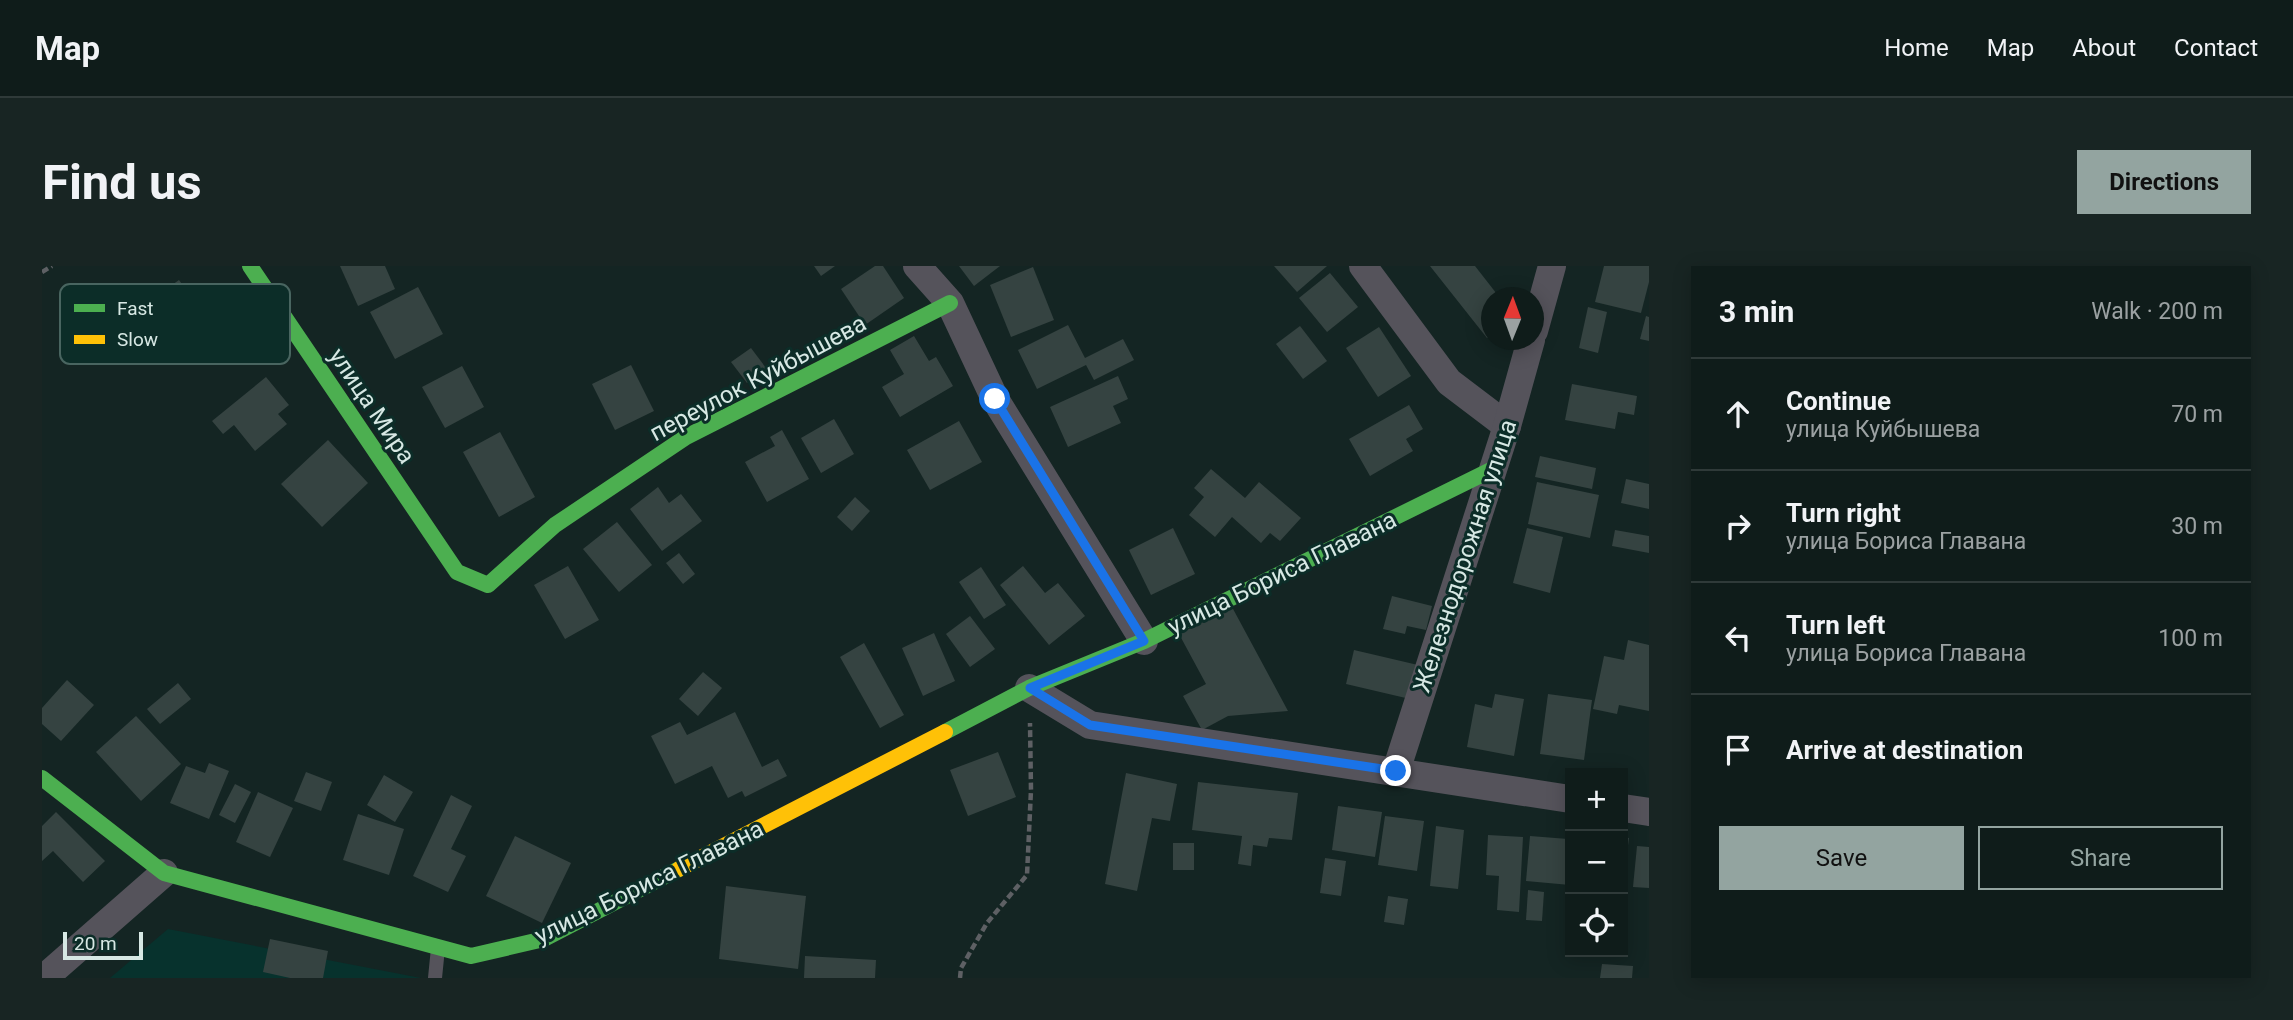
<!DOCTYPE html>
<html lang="en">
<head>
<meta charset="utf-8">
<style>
	:root { --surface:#0f1c1a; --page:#182523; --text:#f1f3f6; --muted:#9ba1a2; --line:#2f3a39; --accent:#93a4a0 }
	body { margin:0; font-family:Roboto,sans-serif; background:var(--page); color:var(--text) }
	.controls { position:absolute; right:21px; bottom:21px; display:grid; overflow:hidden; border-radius:0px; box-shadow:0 4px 18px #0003 }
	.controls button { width:63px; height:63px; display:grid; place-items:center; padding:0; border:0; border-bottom:2px solid var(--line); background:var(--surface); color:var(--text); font:35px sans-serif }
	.compass { position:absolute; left:1439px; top:21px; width:63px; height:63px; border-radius:50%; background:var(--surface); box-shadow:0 4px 18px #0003; rotate:1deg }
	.scale { position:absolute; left:21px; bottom:18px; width:80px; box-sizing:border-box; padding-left:7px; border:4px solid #d7e8e4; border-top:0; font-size:19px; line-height:24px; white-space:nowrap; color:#d7e8e4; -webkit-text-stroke:5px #0c2d28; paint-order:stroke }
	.stop { position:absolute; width:21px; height:21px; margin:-16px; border:5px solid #1a73e8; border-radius:50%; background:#fff }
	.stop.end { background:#1a73e8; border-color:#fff; box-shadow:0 2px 7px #0008 }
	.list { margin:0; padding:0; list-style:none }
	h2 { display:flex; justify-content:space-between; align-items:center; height:91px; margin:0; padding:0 28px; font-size:30px }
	h2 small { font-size:23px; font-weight:400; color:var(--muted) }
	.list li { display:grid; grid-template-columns:46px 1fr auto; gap:21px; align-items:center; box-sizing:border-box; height:112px; padding:0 28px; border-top:2px solid var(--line) }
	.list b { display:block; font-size:26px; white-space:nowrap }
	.list p { margin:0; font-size:23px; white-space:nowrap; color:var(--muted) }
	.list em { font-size:23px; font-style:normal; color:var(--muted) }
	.actions { display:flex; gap:14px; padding:21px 28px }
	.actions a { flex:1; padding:16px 0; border:2px solid var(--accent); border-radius:0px; text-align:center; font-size:24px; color:var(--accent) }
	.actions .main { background:var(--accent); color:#111 }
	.icon { flex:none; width:38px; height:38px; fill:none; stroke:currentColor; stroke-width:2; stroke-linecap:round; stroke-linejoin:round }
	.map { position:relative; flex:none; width:1607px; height:712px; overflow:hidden; border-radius:0px }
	header { display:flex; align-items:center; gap:42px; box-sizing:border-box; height:98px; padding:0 35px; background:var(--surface); border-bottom:2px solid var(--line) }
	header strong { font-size:33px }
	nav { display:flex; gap:38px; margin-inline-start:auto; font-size:24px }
	.intro { display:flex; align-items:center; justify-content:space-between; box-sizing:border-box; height:168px; padding:0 42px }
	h1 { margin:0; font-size:49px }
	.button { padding:18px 32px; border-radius:0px; background:var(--accent); color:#111; font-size:24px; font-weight:700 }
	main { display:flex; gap:42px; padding:0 42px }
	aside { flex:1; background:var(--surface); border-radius:0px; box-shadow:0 4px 18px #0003 }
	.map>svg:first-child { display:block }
</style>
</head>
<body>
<header>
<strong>Map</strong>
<nav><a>Home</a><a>Map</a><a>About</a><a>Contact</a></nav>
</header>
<div class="intro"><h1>Find us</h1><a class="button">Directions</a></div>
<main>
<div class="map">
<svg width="1607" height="712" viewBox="0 0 1607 712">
	<rect width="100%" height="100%" fill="#142523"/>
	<polygon fill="#07322d" points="126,663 379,712 68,712"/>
	<g fill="#354341">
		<polygon points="298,0 343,0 353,23 316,40"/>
		<polygon points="772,0 793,0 779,10"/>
		<polygon points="833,0 841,0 862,32 823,59 799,23"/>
		<polygon points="917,0 958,0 932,20"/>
		<polygon points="1232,0 1285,0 1255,26"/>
		<polygon points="1388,0 1433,0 1458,32 1450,32 1450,68 1445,72"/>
		<polygon points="1562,0 1607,0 1607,16 1599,47 1553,36"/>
		<polygon points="991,1 1012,54 969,71 948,19"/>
		<polygon points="1288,7 1316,41 1285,66 1257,32"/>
		<polygon points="137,14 162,49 134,69 109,34"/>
		<polygon points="376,21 401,68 353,93 328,46"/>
		<polygon points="1546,41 1565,46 1556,87 1537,82"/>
		<polygon points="1604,50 1607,51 1607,75 1598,73"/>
		<polygon points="1026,59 1043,92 1081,73 1092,94 1052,114 1044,99 995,123 976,84"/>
		<polygon points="1258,60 1285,95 1261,113 1234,78"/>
		<polygon points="1337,61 1369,110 1336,131 1304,82"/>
		<polygon points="872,70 887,95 894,91 911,120 858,151 840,121 862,108 848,84"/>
		<polygon points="709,82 724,102 705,117 689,96"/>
		<polygon points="589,99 612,145 573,164 550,118"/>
		<polygon points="420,100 442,141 403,162 380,121"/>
		<polygon points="1076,110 1086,133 1071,140 1079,157 1026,181 1008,141"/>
		<polygon points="224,111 247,139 236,148 245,158 213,185 192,159 181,168 170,155"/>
		<polygon points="1530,118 1595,130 1592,149 1576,146 1573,163 1523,154"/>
		<polygon points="1367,139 1381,163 1364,173 1371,185 1328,210 1307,173"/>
		<polygon points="792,153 812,188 779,207 759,172"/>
		<polygon points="917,155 940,196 888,224 865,184"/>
		<polygon points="740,164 767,213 725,236 703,196 733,180 728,171"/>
		<polygon points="458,166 493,231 457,251 421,186"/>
		<polygon points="286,174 326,217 280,261 239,218"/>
		<polygon points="1498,190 1554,202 1550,223 1493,211"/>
		<polygon points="1169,203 1203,232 1217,216 1259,252 1238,275 1228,267 1219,277 1190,251 1173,271 1147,249 1162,231 1152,222"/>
		<polygon points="1584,213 1607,218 1607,243 1579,237"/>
		<polygon points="1495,216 1557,229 1548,272 1486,258"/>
		<polygon points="616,221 627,237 639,228 660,255 620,285 588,243"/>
		<polygon points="813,231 828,245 810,265 795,251"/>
		<polygon points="575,256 610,299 577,326 541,283"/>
		<polygon points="1131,262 1153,308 1109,329 1087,284"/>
		<polygon points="1485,262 1521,271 1508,327 1471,317"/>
		<polygon points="1573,264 1607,270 1607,287 1570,280"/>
		<polygon points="637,287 653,308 641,318 624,297"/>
		<polygon points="526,300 557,354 523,373 492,319"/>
		<polygon points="981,300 1003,327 1016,317 1043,350 1007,379 958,319"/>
		<polygon points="939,301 964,339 942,353 917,316"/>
		<polygon points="1350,330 1390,340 1384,364 1365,360 1363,368 1341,363"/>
		<polygon points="1190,341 1246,445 1186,450 1160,464 1141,430 1164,418 1137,368"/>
		<polygon points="928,350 953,383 928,401 904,368"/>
		<polygon points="892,367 913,415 881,430 860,382"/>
		<polygon points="1586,374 1607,379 1607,445 1577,439 1575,448 1551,443 1562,390 1582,394"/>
		<polygon points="822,377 862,449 838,462 798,391"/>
		<polygon points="1312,384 1376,399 1368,433 1304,418"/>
		<polygon points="661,406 680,422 656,450 637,433"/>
		<polygon points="25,414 52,439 19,475 0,458 0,442"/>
		<polygon points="136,417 149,433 118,458 105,443"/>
		<polygon points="1453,428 1482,433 1472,490 1425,481 1433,438 1450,442"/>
		<polygon points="1506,428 1550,434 1542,494 1498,488"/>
		<polygon points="693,446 720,501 736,493 745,510 703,531 700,525 686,532 670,500 633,518 609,470 638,456 645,469"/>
		<polygon points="94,450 139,498 99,535 54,486"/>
		<polygon points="956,486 974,531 926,550 908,504"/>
		<polygon points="167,497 187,505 167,553 128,537 144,500 163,507"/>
		<polygon points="264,506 290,516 279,545 252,535"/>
		<polygon points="1084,507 1135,518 1128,555 1110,552 1095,625 1063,618"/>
		<polygon points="342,509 371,526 353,556 325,539"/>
		<polygon points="1156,516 1256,527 1250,574 1227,572 1225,581 1211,579 1209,600 1196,598 1200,570 1150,564"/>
		<polygon points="193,518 209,526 193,557 177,549"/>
		<polygon points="216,526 251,542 228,591 194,576"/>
		<polygon points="409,529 430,540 409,583 424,590 406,626 371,610"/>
		<polygon points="1296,540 1340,546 1333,591 1290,584"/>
		<polygon points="14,546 63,595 41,616 11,585 0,595 0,560"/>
		<polygon points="316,548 362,563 347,609 301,594"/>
		<polygon points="1343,550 1382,555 1375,605 1336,599"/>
		<polygon points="1394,560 1422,564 1416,623 1388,620"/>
		<polygon points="1446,569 1481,571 1477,646 1455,644 1457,610 1444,609"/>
		<polygon points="473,570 529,597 500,657 444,630"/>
		<polygon points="1488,570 1526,573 1528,619 1484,615"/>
		<polygon points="1581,571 1587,572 1583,601 1581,600"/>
		<rect x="1131" y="577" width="21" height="27"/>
		<polygon points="1595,580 1607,581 1607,622 1591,621"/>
		<polygon points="1283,592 1304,595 1299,630 1278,627"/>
		<polygon points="684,620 764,630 756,703 677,693"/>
		<polygon points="1486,624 1502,626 1500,655 1484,654"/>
		<polygon points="1346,630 1366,633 1362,659 1342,656"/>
		<polygon points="228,673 286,685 281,712 248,712 221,706"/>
		<polygon points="763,690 834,694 833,712 762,712"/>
		<polygon points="1560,698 1591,700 1590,712 1558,712"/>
	</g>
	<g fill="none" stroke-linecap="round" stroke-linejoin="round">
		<g stroke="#5e6064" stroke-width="4.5" stroke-dasharray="7 3.5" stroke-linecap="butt">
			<polyline points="0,6 10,0"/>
			<polyline points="918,712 919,702 945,657 985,609 989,524 988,457"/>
		</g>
		<polyline stroke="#55535b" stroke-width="14" points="393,712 396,682"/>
		<g stroke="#55535b" stroke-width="28">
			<polyline points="875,0 908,37 953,133 1102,375"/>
			<polyline points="1321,0 1407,116 1465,160"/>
			<polyline points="1492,65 1510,0"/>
			<polyline points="987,422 1048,459 1528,533"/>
			<polyline points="1354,505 1465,160 1489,74"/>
			<polyline points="1581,542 1607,546"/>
			<polyline points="2,712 122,607"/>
		</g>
		<g stroke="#4caf50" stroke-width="16">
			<polyline points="208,0 415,306 446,319 513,259 644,171 908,37"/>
			<polyline points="903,466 987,422 1102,375 1451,203"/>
			<polyline points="0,512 122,607 429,690 502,673 637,603"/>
		</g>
		<polyline stroke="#ffc107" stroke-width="16" points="637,603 903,466"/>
	</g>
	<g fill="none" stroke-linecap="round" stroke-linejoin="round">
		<polyline stroke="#1a73e8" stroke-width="9" points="953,133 1102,375 988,422 1048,459 1354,505"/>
	</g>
	<g text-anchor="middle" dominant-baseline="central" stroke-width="6" stroke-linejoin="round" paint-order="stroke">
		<g font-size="24" fill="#d7e8e4" stroke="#0c2d28">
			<text transform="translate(716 112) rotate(-28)">переулок Куйбышева</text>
			<text transform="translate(330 140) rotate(56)">улица Мира</text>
			<text transform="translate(1423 290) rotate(-72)">Железнодорожная улица</text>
			<text transform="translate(1240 307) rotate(-26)">улица Бориса Главана</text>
			<text transform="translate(607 616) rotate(-26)">улица Бориса Главана</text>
		</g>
	</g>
	<rect x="18" y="18" width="230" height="80" rx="10" fill="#0c2d28" stroke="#496560" stroke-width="2"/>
	<rect x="32" y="38" width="31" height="8" fill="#4caf50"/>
	<rect x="32" y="69" width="31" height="9" fill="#ffc107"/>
	<g font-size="19" fill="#d7e8e4">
		<text x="75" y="49">Fast</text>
		<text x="75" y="80">Slow</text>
	</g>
</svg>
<div class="controls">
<button>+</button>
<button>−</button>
<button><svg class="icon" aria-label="locate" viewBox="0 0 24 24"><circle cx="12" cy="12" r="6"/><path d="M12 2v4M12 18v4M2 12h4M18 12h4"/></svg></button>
</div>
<svg class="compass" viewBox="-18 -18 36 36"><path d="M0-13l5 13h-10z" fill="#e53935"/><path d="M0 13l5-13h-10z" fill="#9ba1a2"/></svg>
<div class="scale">20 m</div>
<div class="stop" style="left:953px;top:133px"></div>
<div class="stop end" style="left:1354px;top:505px"></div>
</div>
<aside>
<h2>3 min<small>Walk · 200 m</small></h2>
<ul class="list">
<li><svg class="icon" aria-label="ahead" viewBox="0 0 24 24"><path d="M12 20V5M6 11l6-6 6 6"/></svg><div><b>Continue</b><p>улица Куйбышева</p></div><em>70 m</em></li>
<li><svg class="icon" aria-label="right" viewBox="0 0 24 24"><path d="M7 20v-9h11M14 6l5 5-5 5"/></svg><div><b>Turn right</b><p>улица Бориса Главана</p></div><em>30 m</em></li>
<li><svg class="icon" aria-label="left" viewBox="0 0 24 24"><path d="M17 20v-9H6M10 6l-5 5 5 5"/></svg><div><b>Turn left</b><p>улица Бориса Главана</p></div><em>100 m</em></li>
<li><svg class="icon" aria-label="arrive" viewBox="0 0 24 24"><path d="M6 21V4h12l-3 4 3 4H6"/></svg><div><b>Arrive at destination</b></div></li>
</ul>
<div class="actions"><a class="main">Save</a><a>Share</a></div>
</aside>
</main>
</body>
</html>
